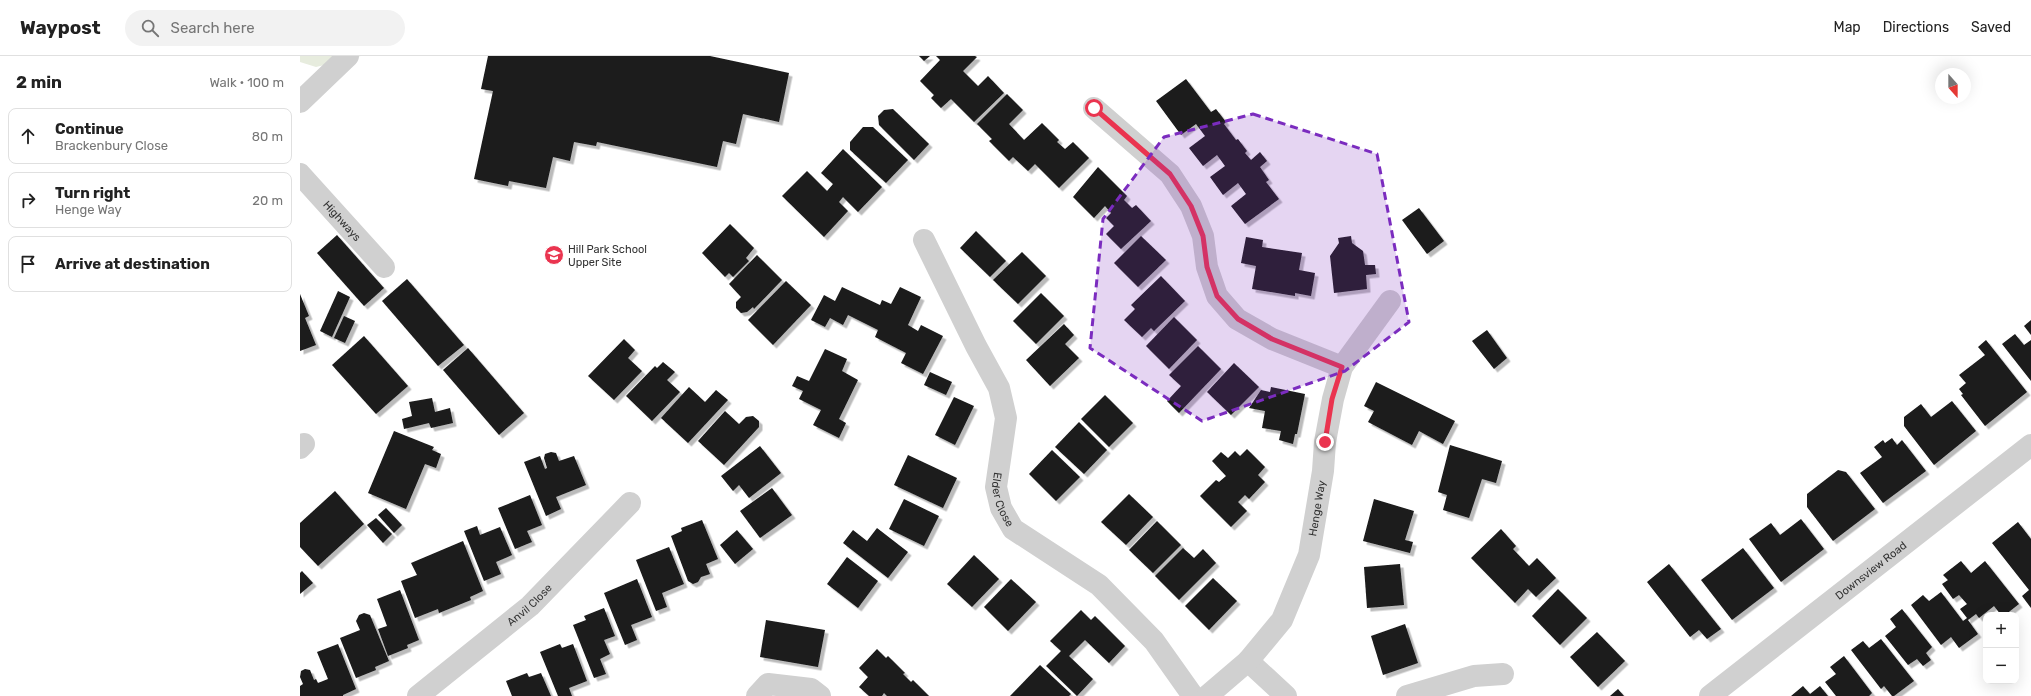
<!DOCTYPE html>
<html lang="en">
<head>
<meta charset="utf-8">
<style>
	:root { --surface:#fff; --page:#f2f2f2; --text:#222; --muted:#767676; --line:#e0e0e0 }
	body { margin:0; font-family:Rubik,sans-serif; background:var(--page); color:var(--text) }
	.controls { position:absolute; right:12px; bottom:12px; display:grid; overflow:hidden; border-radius:8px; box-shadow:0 4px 16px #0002 }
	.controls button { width:36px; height:36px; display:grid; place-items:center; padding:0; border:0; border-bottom:1px solid var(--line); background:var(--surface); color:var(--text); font:20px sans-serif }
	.compass { position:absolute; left:1635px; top:12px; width:36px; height:36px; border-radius:50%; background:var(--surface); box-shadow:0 4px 16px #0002; rotate:159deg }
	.stop { position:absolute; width:12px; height:12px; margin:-9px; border:3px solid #ea344f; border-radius:50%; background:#fff }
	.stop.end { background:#ea344f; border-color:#fff; box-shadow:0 1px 4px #0008 }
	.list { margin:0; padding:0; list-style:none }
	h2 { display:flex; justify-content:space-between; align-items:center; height:52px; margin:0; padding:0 16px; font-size:17px }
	h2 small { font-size:13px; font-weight:400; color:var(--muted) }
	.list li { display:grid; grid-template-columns:26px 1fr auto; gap:12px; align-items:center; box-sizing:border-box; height:56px; margin:0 8px 8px; padding:0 8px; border:1px solid var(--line); border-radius:8px }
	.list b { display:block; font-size:15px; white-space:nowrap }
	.list p { margin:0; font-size:13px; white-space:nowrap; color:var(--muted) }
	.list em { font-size:13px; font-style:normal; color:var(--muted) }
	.icon { flex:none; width:22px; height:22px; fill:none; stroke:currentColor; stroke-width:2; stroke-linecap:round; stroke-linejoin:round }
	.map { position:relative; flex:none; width:1731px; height:640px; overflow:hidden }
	header { display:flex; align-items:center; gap:24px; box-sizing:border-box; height:56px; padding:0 20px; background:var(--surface); border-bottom:1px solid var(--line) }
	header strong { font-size:19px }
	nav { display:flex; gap:22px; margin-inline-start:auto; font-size:14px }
	.search { width:280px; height:36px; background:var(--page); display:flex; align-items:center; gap:10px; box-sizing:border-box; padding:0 14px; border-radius:22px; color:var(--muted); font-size:15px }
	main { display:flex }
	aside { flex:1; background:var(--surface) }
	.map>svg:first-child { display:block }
</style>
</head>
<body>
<header>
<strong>Waypost</strong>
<div class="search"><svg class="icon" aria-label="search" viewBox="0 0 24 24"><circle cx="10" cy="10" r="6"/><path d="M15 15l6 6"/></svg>Search here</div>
<nav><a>Map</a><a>Directions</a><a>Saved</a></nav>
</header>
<main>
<aside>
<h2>2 min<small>Walk · 100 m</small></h2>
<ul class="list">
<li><svg class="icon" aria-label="ahead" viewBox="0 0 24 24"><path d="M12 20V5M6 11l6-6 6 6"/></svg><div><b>Continue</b><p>Brackenbury Close</p></div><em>80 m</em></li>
<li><svg class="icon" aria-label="right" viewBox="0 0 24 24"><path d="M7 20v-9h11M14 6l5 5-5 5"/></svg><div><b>Turn right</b><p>Henge Way</p></div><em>20 m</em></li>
<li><svg class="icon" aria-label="arrive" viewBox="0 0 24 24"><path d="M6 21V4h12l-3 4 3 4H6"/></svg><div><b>Arrive at destination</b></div></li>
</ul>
</aside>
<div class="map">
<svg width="1731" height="640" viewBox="0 0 1731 640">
	<defs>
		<filter id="shadow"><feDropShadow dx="3.5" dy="3.5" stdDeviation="0" flood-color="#0004"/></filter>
	</defs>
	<rect width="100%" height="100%" fill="#fff"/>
	<polygon fill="#e7ecde" points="0,0 61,0 16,11 0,6"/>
	<g fill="#1a1a1a" filter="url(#shadow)">
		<polygon points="188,0 410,0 489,17 479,66 443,58 436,88 423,85 417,111 297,86 296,90 274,86 270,105 253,101 246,132 209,125 208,130 174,123 193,35 181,33"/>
		<polygon points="619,0 630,0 624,5"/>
		<polygon points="636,0 675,0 677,1 663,15 678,30 688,20 704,37 674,66 651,43 641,52 631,42 634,39 620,25 640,4"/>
		<polygon points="886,23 911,56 916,53 926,66 924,68 936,84 938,83 947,95 945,97 951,104 960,96 967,105 960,111 969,124 966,126 979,143 945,168 931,150 946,138 938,127 923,139 910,121 925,110 917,99 903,110 889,92 905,80 896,68 881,79 856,45"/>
		<polygon points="707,38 723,54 709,68 724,84 742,67 759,84 757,86 765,93 773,86 789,102 759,132 735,108 728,115 713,101 709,105 689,85 692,83 677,68"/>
		<polygon points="593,53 629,88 614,104 579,69 578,60 584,54"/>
		<polygon points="563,71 573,71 608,104 586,127 550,94 550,86"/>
		<polygon points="543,93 582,131 558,156 543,141 539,146 548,155 524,181 482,140 507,115 527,135 533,128 521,117"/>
		<polygon points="798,111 827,140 824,144 832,152 836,149 851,165 821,193 806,178 814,170 806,162 811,157 805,150 794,162 773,141"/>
		<polygon points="1119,152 1144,185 1127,198 1102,164"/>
		<polygon points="430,168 454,192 446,202 449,205 433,221 429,217 425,221 402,197"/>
		<polygon points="676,175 706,205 690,221 660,192"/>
		<polygon points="37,179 84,232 64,250 17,197"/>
		<polygon points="841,180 866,204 838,231 814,207"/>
		<polygon points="1051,180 1052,187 1063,195 1065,209 1075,209 1076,218 1066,219 1067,233 1034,237 1030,200 1039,187 1038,182"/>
		<polygon points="946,181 963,184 962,191 1002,197 999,214 1015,217 1011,240 995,237 995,240 952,233 956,210 941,207"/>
		<polygon points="722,196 746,220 718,248 693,224"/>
		<polygon points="457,199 482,224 454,253 453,251 447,256 441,257 436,252 436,246 441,241 429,228"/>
		<polygon points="861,220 885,245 854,275 851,272 842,281 824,264 835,253 831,249"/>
		<polygon points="107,223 164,289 138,310 82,245"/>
		<polygon points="486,225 511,249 473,289 448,264"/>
		<polygon points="542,231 580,249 582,244 591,248 600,231 621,241 608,269 618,275 621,269 643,280 623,318 601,307 606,297 575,281 578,274 548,259 543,269 530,262 525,271 511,264 524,239 535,245"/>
		<polygon points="38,235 50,241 32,281 20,275"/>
		<polygon points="741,237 764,260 736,288 713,265"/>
		<polygon points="0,238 9,260 5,262 16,289 0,295"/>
		<polygon points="44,260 55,265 45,287 34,282"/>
		<polygon points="874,261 897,284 869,313 846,290"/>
		<polygon points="1731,264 1731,279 1724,270"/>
		<polygon points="764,268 774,279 765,288 779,302 750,330 726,304"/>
		<polygon points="1187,274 1207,302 1194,313 1172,285"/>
		<polygon points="1715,278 1724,289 1731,284 1731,325 1702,288"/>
		<polygon points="64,280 108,330 76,358 32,309"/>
		<polygon points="324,283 335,294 328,302 342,315 314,344 288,320"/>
		<polygon points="1686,284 1727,336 1685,370 1661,339 1663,338 1659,333 1666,327 1659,319 1685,299 1678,291"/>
		<polygon points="898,290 921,313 879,357 867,345 881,330 869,319"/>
		<polygon points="168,292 224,357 199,379 143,314"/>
		<polygon points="525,293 547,303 542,315 558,324 539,363 546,367 539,382 513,369 521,354 499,343 503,335 492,330 497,320 509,325"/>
		<polygon points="363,306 375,316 367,324 380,336 352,365 326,340 355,310 357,312"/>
		<polygon points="934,307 959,331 931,359 907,336"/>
		<polygon points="630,316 652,326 646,339 624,329"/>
		<polygon points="1076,326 1155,365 1143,388 1119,375 1112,389 1068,366 1074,355 1064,350"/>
		<polygon points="389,331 405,346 416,334 428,344 388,387 361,362"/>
		<polygon points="971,331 1005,338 997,378 995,378 993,388 979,384 981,375 962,372 965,355 949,352 961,334 970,336"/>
		<polygon points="805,339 833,367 809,391 781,363"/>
		<polygon points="654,341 674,350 655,389 635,379"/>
		<polygon points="132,342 135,356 150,352 153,367 131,372 129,367 104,373 102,363 112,360 109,346"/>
		<polygon points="1652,345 1676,375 1634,409 1604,370 1604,361 1621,348 1631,361"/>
		<polygon points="425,355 439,368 446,361 453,360 459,365 459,371 424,409 398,385"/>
		<polygon points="779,366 807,394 784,418 755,391"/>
		<polygon points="94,375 134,391 132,394 141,398 136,412 125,408 106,453 68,437"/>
		<polygon points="1592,382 1597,389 1602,384 1626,415 1583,447 1560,417 1582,401 1574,391 1583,384 1585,387"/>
		<polygon points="1150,389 1202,405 1196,427 1182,423 1169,462 1143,454 1147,439 1138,436"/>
		<polygon points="460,390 481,417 449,442 439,429 433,435 421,420"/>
		<polygon points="947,393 965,411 958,419 965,426 949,443 945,439 938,446 947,455 931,471 900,440 916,424 919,426 926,420 912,405 921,396 928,402 935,395 940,400"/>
		<polygon points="752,394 780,421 756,445 729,418"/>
		<polygon points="251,396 256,397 259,405 274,400 286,429 256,441 261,453 246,460 224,406 240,400 245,413 247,412 244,402 245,398"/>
		<polygon points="608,399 657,422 643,452 594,429"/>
		<polygon points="1538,414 1546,416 1575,453 1533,485 1507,451 1507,438"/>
		<polygon points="472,432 492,459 460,482 440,455"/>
		<polygon points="35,435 64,468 18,510 0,491 0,467"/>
		<polygon points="829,438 853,461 826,489 801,466"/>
		<polygon points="230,439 242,469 227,475 232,486 215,493 198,452"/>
		<polygon points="604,443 639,460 624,490 589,473"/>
		<polygon points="1074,443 1114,455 1105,484 1113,486 1110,497 1063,485"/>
		<polygon points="86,452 102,469 94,477 78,459"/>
		<polygon points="76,462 92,478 83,487 67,469"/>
		<polygon points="1501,463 1524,493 1481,526 1449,483 1471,467 1480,479"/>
		<polygon points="402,464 418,503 406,508 410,518 401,521 398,526 393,528 388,525 371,480 382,475 381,472"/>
		<polygon points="857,465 881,489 853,517 829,494"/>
		<polygon points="1718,466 1731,483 1731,552 1722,540 1729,534 1692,487"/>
		<polygon points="177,470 180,479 200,471 212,499 196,506 201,518 184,525 164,475"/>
		<polygon points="577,472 608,496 588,522 543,487 553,474 567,485"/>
		<polygon points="1201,473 1216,490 1213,493 1229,510 1237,502 1256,522 1236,541 1228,533 1215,547 1171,502"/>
		<polygon points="437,474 453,493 435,508 420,489"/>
		<polygon points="163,485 183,535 170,541 171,544 139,557 138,553 115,562 101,525 117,519 111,507"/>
		<polygon points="369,491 384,528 362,537 367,551 356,555 336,504"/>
		<polygon points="883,492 894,502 903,493 916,507 879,544 855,520"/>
		<polygon points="1443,492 1474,532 1432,564 1401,524"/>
		<polygon points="674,499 699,523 672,551 647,528"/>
		<polygon points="547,501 578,525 558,552 527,528"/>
		<polygon points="1661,505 1671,517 1685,505 1719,548 1705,559 1701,559 1694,550 1679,562 1676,558 1668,564 1678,578 1659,592 1651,581 1641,589 1611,549 1623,539 1629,545 1641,536 1663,565 1667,562 1660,553 1667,548 1659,539 1653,543 1642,528 1648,524 1643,519"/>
		<polygon points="1100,508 1104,549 1067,552 1064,511"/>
		<polygon points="1369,508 1421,573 1407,583 1399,574 1390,581 1347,526"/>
		<polygon points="2,515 13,527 0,538 0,517"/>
		<polygon points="913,522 937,545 909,574 885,550"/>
		<polygon points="337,523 352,561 331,569 337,584 325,589 304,537"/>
		<polygon points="711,523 736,546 708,575 684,551"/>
		<polygon points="1258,533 1287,562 1260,589 1232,560"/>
		<polygon points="100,534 119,584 107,589 108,592 88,600 78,573 87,570 77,543"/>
		<polygon points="304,552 315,580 304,584 310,598 300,603 306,618 294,622 273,569 286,564 284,560"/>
		<polygon points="1602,553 1632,591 1626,597 1631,604 1623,610 1617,603 1608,609 1585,580 1596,571 1590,563"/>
		<polygon points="781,554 791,564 795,560 825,590 809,607 785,584 769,600 793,623 777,640 746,610 761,595 750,585"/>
		<polygon points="64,557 70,559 89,605 75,611 76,614 56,622 40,582 60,574 56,565 59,559"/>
		<polygon points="466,564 525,574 518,611 460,601"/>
		<polygon points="1105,568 1118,607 1083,619 1071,580"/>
		<polygon points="1297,576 1325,605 1298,631 1270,601"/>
		<polygon points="1581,583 1614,625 1594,640 1592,640 1584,630 1581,633 1551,594 1563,585 1569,592"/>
		<polygon points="38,588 56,633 43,639 43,640 0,640 0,630 3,628 0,621 1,615 5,613 10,614 14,624 16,623 18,627 28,623 17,596"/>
		<polygon points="260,588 262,592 273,588 287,625 269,632 272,640 258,640 240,596"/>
		<polygon points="577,593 586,602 588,600 605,617 603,618 611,626 613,624 629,640 587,640 584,637 582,640 569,640 559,631 568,621 559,612"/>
		<polygon points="1544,600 1572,637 1569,640 1536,640 1525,626 1536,618 1530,611"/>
		<polygon points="740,609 771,638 769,640 710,640"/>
		<polygon points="227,617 229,621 241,617 251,640 212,640 206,625"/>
		<polygon points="1503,630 1510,638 1520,630 1528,640 1491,640"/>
		<polygon points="1318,633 1324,640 1310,640"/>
	</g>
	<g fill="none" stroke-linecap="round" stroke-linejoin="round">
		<g stroke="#d0d0d0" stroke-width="22">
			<polyline points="0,46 48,0"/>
			<polyline points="794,52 870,118 891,150 903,180 907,211 917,240 937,263 972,283 1042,311"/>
			<path id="s1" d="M0,118L84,211"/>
			<path id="s2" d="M624,184L676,290L699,332L706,362L696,431L701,452L713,473L799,529L854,585L893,640"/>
			<polyline points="0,392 4,388"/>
			<polyline points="948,605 986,640"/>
			<path id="s3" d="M118,640L230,550L330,447"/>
			<polyline points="457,640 468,628 511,633 520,640"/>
			<path id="s4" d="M907,640L948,605L982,564L1009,499L1023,415L1025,386L1033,343L1042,311L1090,245"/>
			<polyline points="1107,640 1174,620 1203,618"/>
			<path id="s5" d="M1410,640L1731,389"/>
		</g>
	</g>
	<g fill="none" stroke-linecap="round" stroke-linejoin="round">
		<polyline stroke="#ea344f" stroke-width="5" points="794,52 870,118 891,150 903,180 907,211 917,240 938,263 972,283 1042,311 1032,343 1025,386"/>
	</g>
	<path fill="#7b2cbf" fill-opacity="0.2" stroke="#7b2cbf" stroke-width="3" stroke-dasharray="8 5" stroke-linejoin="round" d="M953,58L1077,98L1109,266L1045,315L902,365L790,292L803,163L864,81Z"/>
	<defs>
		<g id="school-disc" transform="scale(1)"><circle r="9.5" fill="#ea344f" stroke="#fff"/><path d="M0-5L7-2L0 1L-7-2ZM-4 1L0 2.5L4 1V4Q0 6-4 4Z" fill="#fff"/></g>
	</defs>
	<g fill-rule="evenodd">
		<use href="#school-disc" x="254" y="199"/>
	</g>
	<g text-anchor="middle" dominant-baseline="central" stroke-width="4" stroke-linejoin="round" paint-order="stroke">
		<g font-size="11" fill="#333" stroke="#fff">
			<text stroke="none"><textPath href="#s1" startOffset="63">Highways</textPath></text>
			<text stroke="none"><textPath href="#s2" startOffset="280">Elder Close</textPath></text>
			<text stroke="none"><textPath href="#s4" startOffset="225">Henge Way</textPath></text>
			<text stroke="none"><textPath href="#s5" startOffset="204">Downsview Road</textPath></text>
			<text stroke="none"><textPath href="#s3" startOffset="144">Anvil Close</textPath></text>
		</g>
		<g font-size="11" fill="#333" stroke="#fff" text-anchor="start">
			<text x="268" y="193">Hill Park School<tspan x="268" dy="13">Upper Site</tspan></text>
		</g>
	</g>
</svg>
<div class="controls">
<button>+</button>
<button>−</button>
</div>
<svg class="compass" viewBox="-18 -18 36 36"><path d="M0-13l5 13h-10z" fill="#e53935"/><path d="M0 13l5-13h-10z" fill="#767676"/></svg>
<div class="stop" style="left:794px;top:52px"></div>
<div class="stop end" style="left:1025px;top:386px"></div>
</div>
</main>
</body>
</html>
